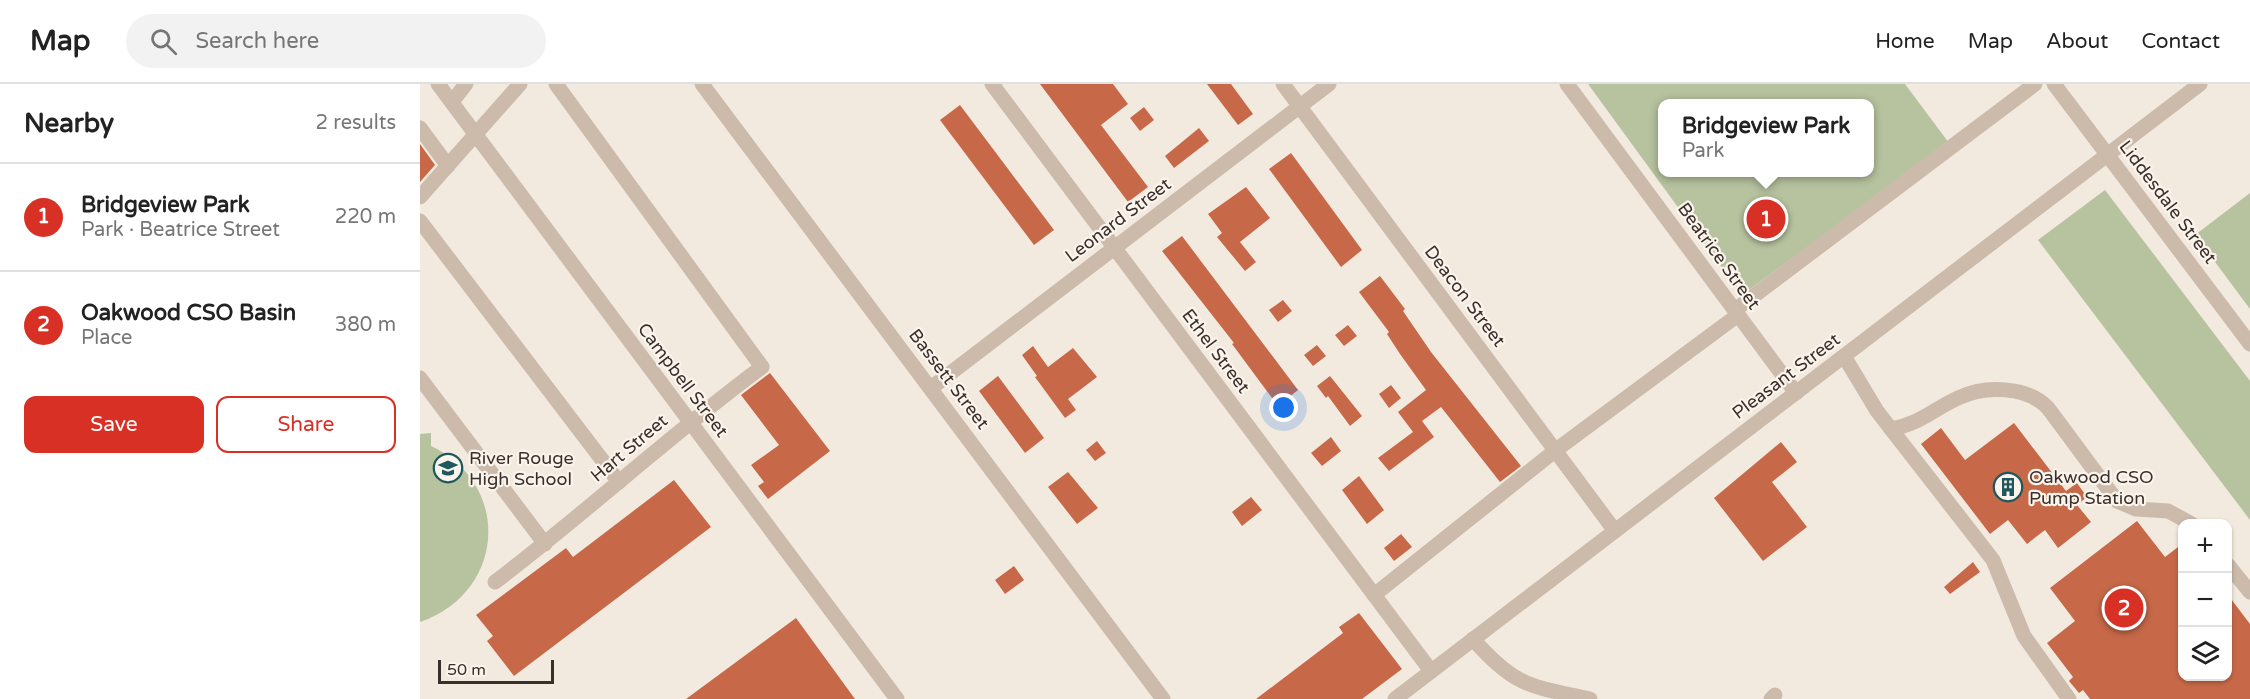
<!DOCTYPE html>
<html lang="en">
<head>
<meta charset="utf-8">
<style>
	:root { --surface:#fff; --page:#f2f2f2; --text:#222; --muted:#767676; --line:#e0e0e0; --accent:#d93025 }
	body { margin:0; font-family:"Varela Round",sans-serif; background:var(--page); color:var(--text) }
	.controls { position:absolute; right:18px; bottom:18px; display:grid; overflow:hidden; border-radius:12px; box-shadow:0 2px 4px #0004 }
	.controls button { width:54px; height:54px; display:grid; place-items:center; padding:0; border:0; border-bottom:2px solid var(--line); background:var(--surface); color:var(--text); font:30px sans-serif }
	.scale { position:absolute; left:18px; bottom:15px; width:116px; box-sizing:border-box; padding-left:6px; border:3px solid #3a2f2a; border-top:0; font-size:16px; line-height:21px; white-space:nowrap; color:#3a2f2a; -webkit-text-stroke:4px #fbf4ec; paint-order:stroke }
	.you { position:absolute; left:864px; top:324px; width:21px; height:21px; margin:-15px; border:4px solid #fff; border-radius:50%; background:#1a73e8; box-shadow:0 0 0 9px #1a73e833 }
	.badge { display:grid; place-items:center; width:39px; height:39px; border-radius:50%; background:var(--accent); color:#fff; font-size:20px; font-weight:700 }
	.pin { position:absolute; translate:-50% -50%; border:3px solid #fff; box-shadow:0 2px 6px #0006 }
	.popup { position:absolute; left:1238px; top:15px; width:216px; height:78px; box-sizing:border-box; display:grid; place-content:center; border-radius:12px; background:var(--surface); filter:drop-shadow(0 2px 4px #0005); font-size:20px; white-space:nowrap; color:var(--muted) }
	.popup b { font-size:22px; color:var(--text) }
	.popup::after { content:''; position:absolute; left:50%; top:100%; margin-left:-12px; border:12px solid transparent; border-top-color:var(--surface) }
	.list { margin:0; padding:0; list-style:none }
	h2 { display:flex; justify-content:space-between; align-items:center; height:78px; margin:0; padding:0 24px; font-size:26px }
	h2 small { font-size:20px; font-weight:400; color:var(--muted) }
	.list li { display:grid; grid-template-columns:39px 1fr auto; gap:18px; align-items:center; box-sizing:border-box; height:108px; padding:0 24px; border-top:2px solid var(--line) }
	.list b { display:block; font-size:22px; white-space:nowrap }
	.list p { margin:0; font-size:20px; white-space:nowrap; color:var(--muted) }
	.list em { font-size:20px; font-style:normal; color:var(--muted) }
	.actions { display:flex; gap:12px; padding:18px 24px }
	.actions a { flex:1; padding:14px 0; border:2px solid var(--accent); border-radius:12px; text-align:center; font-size:21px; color:var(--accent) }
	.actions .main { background:var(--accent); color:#fff }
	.icon { flex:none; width:33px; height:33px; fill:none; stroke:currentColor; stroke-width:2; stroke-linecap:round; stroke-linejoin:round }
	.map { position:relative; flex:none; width:1830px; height:615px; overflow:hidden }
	header { display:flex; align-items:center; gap:36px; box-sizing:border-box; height:84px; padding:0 30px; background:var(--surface); border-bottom:2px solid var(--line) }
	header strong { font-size:28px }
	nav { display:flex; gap:33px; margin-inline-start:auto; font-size:21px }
	.search { width:420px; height:54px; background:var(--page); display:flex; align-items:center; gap:15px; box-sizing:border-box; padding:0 21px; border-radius:33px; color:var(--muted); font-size:22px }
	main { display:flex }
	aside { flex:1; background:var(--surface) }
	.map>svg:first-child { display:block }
</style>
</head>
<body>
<header>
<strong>Map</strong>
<div class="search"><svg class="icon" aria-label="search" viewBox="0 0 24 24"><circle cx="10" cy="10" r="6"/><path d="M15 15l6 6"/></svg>Search here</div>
<nav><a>Home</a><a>Map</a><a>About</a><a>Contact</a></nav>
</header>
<main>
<aside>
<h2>Nearby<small>2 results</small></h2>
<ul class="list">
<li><span class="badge">1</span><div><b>Bridgeview Park</b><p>Park · Beatrice Street</p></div><em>220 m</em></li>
<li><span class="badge">2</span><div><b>Oakwood CSO Basin</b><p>Place</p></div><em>380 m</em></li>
</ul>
<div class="actions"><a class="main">Save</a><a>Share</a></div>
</aside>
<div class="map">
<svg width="1830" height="615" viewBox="0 0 1830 615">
	<rect width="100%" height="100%" fill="#f3eadf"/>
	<g fill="#b7c39f" fill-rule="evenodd">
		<path d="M1168,0H1485L1529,59L1322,211ZM1242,20H1450V88H1242Z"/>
		<polygon points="1685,106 1830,297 1830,436 1618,156"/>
		<polygon points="1830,109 1830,225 1775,151"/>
		<path d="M11,349V362C93,401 85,509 0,538V350Z"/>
	</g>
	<g fill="#c76949">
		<polygon points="620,0 693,0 708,20 681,41 728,103 708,118"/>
		<polygon points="787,0 811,0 833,30 818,41"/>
		<polygon points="540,21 634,146 614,161 520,36"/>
		<polygon points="724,23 734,36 720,47 710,34"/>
		<polygon points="779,44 789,57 754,84 745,72"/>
		<polygon points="0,60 15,81 0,98"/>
		<polygon points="871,69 942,166 921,183 849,85"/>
		<polygon points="826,103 850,134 820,158 836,178 825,187 797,153 802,149 788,130"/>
		<polygon points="762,152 878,306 858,322 812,260 814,259 742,167"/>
		<polygon points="960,192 985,225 983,227 1011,268 1101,382 1080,398 1021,323 1002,337 1014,353 969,387 958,374 993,348 978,328 1006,306 980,270 967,250 969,248 939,208"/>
		<polygon points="863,216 872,227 858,238 849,226"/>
		<polygon points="928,241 937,252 924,262 915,251"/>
		<polygon points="897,261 906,272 893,282 884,271"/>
		<polygon points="613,262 628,283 653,264 677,293 648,315 656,326 645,334 615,293 617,292 602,271"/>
		<polygon points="350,289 410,367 348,415 338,402 344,398 331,381 359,361 321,311"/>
		<polygon points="578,292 624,354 605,369 559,307"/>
		<polygon points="910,292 942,332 930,342 908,312 906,314 897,302"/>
		<polygon points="971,301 981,314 969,324 959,310"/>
		<polygon points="1594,339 1646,407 1657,399 1667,413 1657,421 1671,438 1638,464 1625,446 1607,460 1588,436 1570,450 1501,360 1521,344 1545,376"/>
		<polygon points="911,353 921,367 902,382 891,369"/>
		<polygon points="677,357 686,369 675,377 666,366"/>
		<polygon points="1361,358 1377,378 1352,398 1387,443 1343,477 1294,414"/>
		<polygon points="648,388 678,424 657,440 628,403"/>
		<polygon points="939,392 964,426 947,440 922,406"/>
		<polygon points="254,396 291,443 94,592 67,557 73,552 56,531 146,464 153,473"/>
		<polygon points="831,413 842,426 822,442 812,428"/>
		<polygon points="1717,437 1745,473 1762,460 1762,592 1808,592 1808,511 1830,540 1830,615 1670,615 1663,606 1659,609 1649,597 1653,593 1627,559 1655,537 1630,504"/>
		<polygon points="981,450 992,463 974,477 964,464"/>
		<polygon points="1553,478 1560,488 1530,510 1524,503"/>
		<polygon points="594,482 604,496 585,510 575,496"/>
		<polygon points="939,529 982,585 942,615 836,615 923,549 919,543"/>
		<polygon points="376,534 435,615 266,615"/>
	</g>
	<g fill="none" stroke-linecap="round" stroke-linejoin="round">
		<g stroke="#ccbaab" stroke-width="15">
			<polyline points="18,0 477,615"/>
			<polyline points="282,0 743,615"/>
			<polyline points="572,0 1011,587"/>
			<polyline points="863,0 1195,447"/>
			<polyline points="1147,0 1376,309"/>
			<polyline points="1634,0 1830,260"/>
			<polyline points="32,18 46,0"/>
			<polyline points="0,44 28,82"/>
			<polyline points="0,113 100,0"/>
			<polyline points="0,137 199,398"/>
			<polyline points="1315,226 1615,0"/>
			<polyline points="1424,272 1457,327 1573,476 1604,552 1649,615"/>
			<polyline points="0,294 125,460"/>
			<polyline points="511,304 909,0"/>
			<path d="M1471,345C1502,339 1512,326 1538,314C1565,301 1607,302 1628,324L1697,417L1716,425L1748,427L1772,440"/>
			<polyline points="1808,481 1830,508"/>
			<path d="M75,498C166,429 250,351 342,283L136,0"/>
			<polyline points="954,511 1136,366 1318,231"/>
			<path d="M1053,555C1095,603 1110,602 1170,615"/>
			<polyline points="975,615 1780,0"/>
			<polyline points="1351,615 1355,611"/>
		</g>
	</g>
	<defs>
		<g id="school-ring" transform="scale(1.5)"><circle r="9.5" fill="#fbf4ec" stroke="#1f585c" stroke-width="1.5"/><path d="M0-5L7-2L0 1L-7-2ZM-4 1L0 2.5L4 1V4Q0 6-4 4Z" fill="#1f585c"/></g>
		<g id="building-ring" transform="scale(1.5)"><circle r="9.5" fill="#fbf4ec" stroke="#1f585c" stroke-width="1.5"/><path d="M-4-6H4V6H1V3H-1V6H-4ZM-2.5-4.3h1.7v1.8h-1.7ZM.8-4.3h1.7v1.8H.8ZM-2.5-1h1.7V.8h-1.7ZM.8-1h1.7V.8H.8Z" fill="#1f585c"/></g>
	</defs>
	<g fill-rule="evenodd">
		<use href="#school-ring" x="28" y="384"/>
		<use href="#building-ring" x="1588" y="403"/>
	</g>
	<g text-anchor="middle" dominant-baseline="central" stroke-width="4.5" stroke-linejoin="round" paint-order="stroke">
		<g font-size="18" fill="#3a2f2a" stroke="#fbf4ec">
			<text transform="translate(1748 118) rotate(53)">Liddesdale Street</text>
			<text transform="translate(698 136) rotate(-37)">Leonard Street</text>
			<text transform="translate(1299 172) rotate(54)">Beatrice Street</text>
			<text transform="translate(1045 212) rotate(53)">Deacon Street</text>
			<text transform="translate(796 267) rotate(53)">Ethel Street</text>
			<text transform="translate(1366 292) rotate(-37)">Pleasant Street</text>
			<text transform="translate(529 295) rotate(53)">Bassett Street</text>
			<text transform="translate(263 296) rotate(53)">Campbell Street</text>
			<text transform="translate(209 364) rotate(-40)">Hart Street</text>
		</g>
		<g font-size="18" fill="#3a2f2a" stroke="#fbf4ec" text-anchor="start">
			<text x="49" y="374">River Rouge<tspan x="49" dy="21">High School</tspan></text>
			<text x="1609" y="393">Oakwood CSO<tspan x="1609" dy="21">Pump Station</tspan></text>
		</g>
	</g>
</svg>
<div class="controls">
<button>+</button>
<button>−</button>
<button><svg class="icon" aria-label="layers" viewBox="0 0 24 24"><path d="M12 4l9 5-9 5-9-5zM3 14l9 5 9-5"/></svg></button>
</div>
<div class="scale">50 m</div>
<div class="you"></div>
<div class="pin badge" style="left:1346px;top:135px">1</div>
<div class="popup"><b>Bridgeview Park</b>Park</div>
<div class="pin badge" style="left:1704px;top:524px">2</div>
</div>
</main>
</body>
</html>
